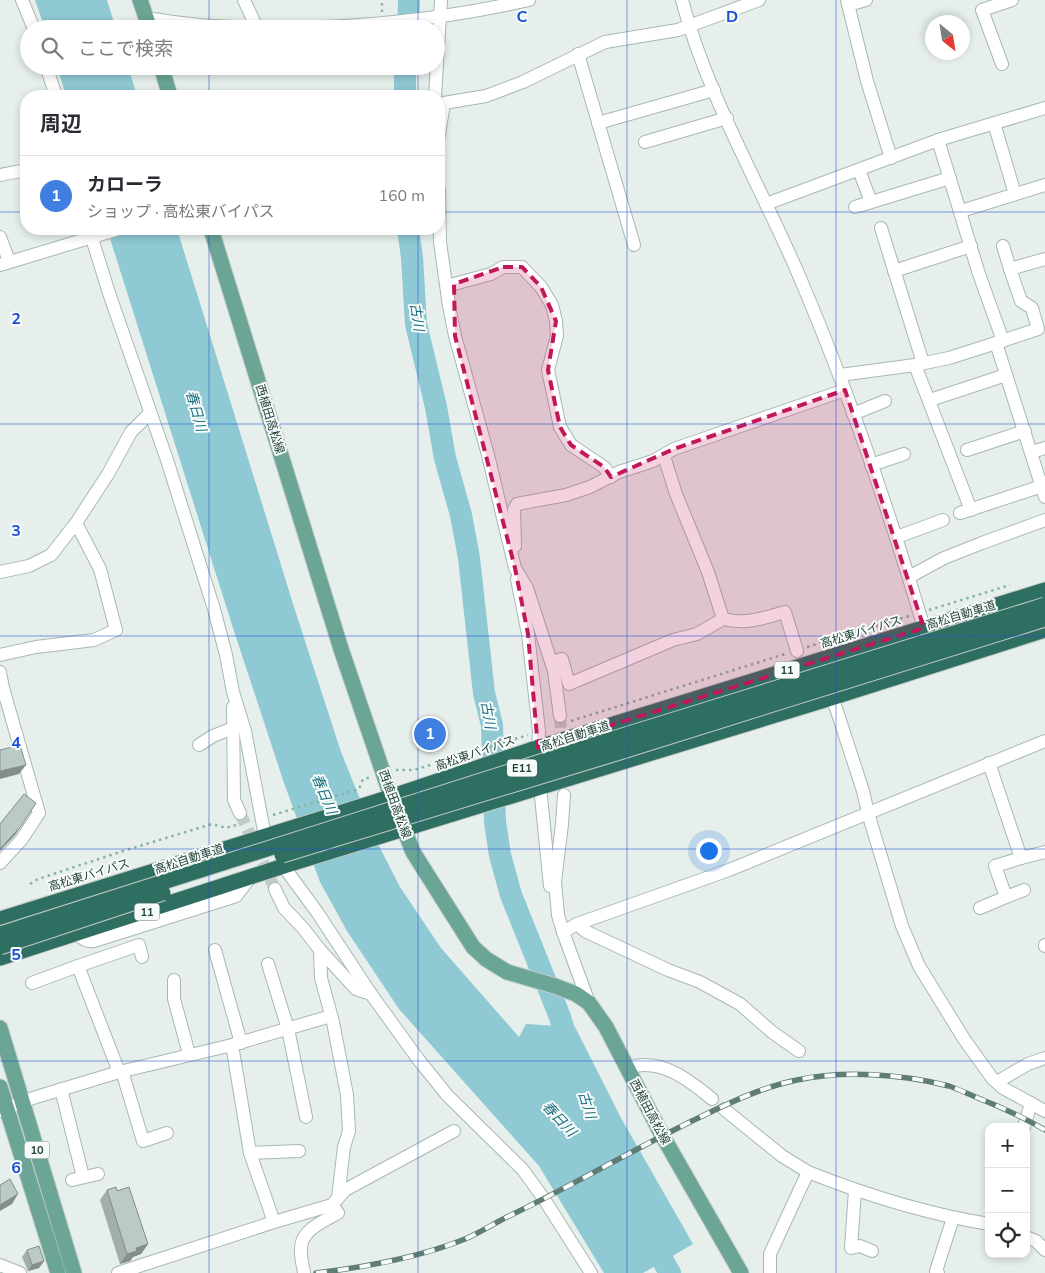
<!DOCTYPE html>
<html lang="ja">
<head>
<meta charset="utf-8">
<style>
	:root { --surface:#fff; --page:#f7f7f7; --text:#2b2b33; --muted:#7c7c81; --line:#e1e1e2; --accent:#855347 }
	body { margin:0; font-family:"Nunito Sans","Noto Sans JP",sans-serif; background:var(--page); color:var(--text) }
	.controls { position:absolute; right:15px; bottom:15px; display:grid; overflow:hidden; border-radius:10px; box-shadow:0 2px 8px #0003 }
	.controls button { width:45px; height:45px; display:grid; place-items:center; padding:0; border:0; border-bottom:1px solid var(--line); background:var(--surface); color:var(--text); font:25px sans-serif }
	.compass { position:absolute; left:925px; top:15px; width:45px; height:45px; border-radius:50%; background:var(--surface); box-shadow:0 2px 8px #0003; rotate:150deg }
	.you { position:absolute; left:708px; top:850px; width:18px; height:18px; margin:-12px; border:4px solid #fff; border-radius:50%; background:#1a73e8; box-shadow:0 0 0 8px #1a73e833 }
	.badge { display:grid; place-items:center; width:32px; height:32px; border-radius:50%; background:var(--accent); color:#fff; font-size:16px; font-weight:700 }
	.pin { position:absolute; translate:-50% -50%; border:2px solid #fff; box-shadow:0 1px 5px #0006 }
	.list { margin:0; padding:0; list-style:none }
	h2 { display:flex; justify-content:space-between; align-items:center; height:65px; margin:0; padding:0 20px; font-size:21px }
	h2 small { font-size:16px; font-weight:400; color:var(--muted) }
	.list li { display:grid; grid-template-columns:32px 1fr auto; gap:15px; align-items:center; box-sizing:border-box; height:80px; padding:0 20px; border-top:1px solid var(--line) }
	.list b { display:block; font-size:19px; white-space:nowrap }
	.list p { margin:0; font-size:16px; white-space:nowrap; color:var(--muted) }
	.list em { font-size:16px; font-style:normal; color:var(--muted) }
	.icon { flex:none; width:28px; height:28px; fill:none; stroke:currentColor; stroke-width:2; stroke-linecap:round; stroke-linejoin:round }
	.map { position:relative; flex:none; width:1045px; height:1273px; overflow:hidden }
	.search { position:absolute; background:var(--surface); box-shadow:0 2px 8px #0003; left:20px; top:20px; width:425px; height:55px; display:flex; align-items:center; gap:12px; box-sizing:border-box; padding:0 18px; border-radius:28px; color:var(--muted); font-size:19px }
	.panel { position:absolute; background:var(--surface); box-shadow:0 2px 8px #0003; left:20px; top:90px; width:425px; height:145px; border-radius:20px }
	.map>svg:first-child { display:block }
</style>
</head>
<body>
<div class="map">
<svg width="1045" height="1273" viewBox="0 0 1045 1273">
	<rect width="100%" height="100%" fill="#e6efeb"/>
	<g fill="#8ec9d4">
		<polygon points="35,0 107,0 116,29 45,29"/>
		<polygon points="57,66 128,66 137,96 66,96"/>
		<polygon points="107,229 177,229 294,607 341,752 379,846 400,887 441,948 519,1037 526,1024 575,1027 621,1118 693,1244 643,1273 604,1273 539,1166 399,1009 347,931 320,882 283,780 233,628"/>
	</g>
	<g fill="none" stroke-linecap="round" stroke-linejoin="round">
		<g stroke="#8ec9d4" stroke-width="22">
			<polyline points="408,29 409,0"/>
			<polyline points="405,96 405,66"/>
			<polyline points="408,229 412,257 416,324 436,407 445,458 461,515 469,558 484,693 492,725 495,822 500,855 511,895 560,1017 571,1054"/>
			<polyline points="648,1235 670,1273"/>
		</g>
		<g stroke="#bfccc8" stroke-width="12" stroke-dasharray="12 6" stroke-linecap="butt">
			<polyline points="560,716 562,748"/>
			<polyline points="240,813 275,889"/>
		</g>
		<g stroke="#a8b8b2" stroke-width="14">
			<g id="minor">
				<polyline points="22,0 34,29"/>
				<polyline points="244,0 257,28"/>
				<path d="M682,0C707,95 758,181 797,271C847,387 888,507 924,628"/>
				<polyline points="847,0 867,81 891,158"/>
				<polyline points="848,5 866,0"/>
				<path d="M146,18C169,21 192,25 215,26C320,32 426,23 529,0"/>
				<polyline points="578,54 634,245"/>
				<polyline points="1002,64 982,10 1012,0"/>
				<polyline points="46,66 56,96"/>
				<polyline points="435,96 441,0"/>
				<polyline points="598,123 714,90"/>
				<polyline points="994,123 1015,194"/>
				<polyline points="439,135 444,103 486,96 523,82 605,42 678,30 759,0"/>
				<polyline points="938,140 979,274 1003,341"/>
				<polyline points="645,142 727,118"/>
				<polyline points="859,170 871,202"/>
				<polyline points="0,175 26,170"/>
				<polyline points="439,189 440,242 449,306 455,336 488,455 515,568 527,588 554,671 560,716"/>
				<polyline points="766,204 938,140 1045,108"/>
				<polyline points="855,207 950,178"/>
				<polyline points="961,211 1045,185"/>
				<polyline points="881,228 923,363"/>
				<polyline points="89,229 109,293 167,460 214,609 226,655 233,692 245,731 265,836"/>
				<polyline points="0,237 9,261"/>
				<polyline points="1003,246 1010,269"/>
				<polyline points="1045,259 1010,269 1021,301 1032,308 1038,329 996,343 1045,497"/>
				<polyline points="0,265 119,229"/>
				<polyline points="894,271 971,246"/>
				<polyline points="454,284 491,274 503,267 522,267 541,287 552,305 556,321 557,336 548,370 560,427 571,445 604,467 611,477"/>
				<polyline points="915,365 971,510"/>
				<polyline points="840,375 915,365 949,358 996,343"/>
				<polyline points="930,400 1006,375"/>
				<polyline points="853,414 885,401"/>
				<polyline points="967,450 1025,431"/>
				<polyline points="1032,452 1045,448"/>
				<polyline points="664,456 676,494 708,572 723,619"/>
				<polyline points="871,465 904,454"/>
				<polyline points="960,513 1042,486"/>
				<polyline points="897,537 943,520"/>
				<polyline points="515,546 514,509 517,504 566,495 590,487 619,472 653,461 674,449 845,390"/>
				<polyline points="0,572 29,566 51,555 76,523 108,474 131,432 150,413"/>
				<polyline points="909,577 944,558 982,543 1045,520"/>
				<polyline points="517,579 528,634 539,731 538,748"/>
				<polyline points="0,655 36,647 94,640 116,630 100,569 76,523"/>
				<path d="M551,662L562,659L569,684L673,640L697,634L723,619C747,625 762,618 785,612L797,651"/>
				<polyline points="0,672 3,688 39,813 22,839 0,863"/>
				<polyline points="831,698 836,708 863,791 868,813 902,926 919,966 964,1039 992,1078 1003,1088 1045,1111"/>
				<polyline points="233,707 234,800 240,813"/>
				<polyline points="199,745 213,736 233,728"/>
				<polyline points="989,763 1021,858 1045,852"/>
				<polyline points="540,787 550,886"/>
				<polyline points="564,795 562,824 555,882 558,915 563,932 589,1003"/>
				<polyline points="284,867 317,912 371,994 418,1059 447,1095 523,1170 544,1199 591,1273"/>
				<polyline points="275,889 284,908 303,928 320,950 356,989 371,994"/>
				<polyline points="1006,897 1024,890"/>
				<polyline points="980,908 1006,897 995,866 1021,858"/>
				<polyline points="577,924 585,931 668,970 700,982 740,1004 772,1032 799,1051"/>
				<polyline points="563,932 577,924 729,870 1045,741"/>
				<path d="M77,934C83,939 86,942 94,941L230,898L236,896L249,879"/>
				<polyline points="1045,945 1045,946"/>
				<polyline points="215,950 241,1043"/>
				<polyline points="320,950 321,978 333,1022 347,1095 349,1131 344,1147 338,1198"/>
				<polyline points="268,964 288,1029 306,1117"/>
				<polyline points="174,980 174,999 189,1054"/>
				<polyline points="32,983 78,966"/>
				<path d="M627,1068C660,1057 688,1079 712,1099"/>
				<polyline points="122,1071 143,1141 167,1133"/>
				<polyline points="119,1072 78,966 139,945 142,957"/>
				<polyline points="997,1082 1028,1064 1045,1058"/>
				<polyline points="61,1089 83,1177"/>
				<polyline points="724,1109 782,1156 808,1172 770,1254 770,1273"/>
				<polyline points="0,1111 33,1098 119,1072 232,1045"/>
				<polyline points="1024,1127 1031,1103"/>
				<polyline points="250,1153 299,1151"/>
				<path d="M808,1172C866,1195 927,1214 989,1224"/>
				<polyline points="72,1180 98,1174"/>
				<polyline points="855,1190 851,1248 860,1246 872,1251"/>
				<polyline points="274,1222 250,1153 232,1045 331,1016"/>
				<polyline points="1026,1237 1036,1241 1045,1250"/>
				<polyline points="0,1265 20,1273"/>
				<polyline points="118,1273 274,1222 332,1205 345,1190 454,1131"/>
				<path d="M304,1273C303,1265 300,1256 301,1248C301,1230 324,1221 338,1213L332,1205"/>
				<polyline points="938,1273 936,1271 953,1218"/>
			</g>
		</g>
		<g stroke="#c2cac8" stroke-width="17">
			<g id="major">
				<polyline points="140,0 150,29"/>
				<polyline points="161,66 170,96"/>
				<polyline points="211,229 341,649 391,796 413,852 473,947 486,959 507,972 555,986 576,994 589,1003 606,1027 662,1135 741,1273"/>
				<polyline points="0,1028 74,1273"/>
				<polyline points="0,1087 58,1273"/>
			</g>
		</g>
		<g stroke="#c2cac8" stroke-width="17">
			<g id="highway">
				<polyline points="0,919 378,801 530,750 1045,590"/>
				<polyline points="0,958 293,863 831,698 1045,630"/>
			</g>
		</g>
		<g stroke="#86b3a5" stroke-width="2.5" stroke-dasharray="2.5 4" stroke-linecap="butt">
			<polyline points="382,12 382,0"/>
			<polyline points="929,610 1010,585"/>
			<polyline points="807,647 909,616"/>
			<polyline points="571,721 785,654"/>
			<polyline points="396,770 414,770 528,735"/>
			<polyline points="273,815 359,789 363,779 372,777"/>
			<polyline points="30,884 38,879 123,851 212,824 226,828 236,825"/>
		</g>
		<use href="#minor" stroke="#fff" stroke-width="12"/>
		<use href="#major" stroke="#6aa596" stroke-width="15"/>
		<use href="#highway" stroke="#2f6f62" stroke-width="15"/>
		<g stroke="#5f7d75" stroke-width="5.5">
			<path id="rail" d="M316,1273C366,1267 418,1258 465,1239C479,1233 493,1224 507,1217C568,1188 627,1153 688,1123C723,1106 758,1088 797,1080C844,1070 902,1074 949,1086C958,1089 968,1094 978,1098C1001,1107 1023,1117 1045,1130"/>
		</g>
		<use href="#rail" stroke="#f7fbf9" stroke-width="4" stroke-dasharray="11" stroke-linecap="butt"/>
		<g stroke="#c2cac8" stroke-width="17" stroke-linecap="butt">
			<g id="highway-bridge">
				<polyline points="282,855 613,754 1045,619"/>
				<polyline points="0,934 606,741 1045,605"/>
				<polyline points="0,947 163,893"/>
			</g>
		</g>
		<use href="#highway-bridge" stroke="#2f6f62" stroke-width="15"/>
	</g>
	<g fill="#a1aea9">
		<polygon points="107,1190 117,1191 148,1244 141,1254 133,1257 130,1261 120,1264 100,1200"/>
		<polygon points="27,1250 44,1261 39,1268 28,1271 22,1257"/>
	</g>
	<g fill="#838d89">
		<polygon points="26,765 19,774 0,779 0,771"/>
		<polygon points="21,826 16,834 0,851 0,849"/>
		<polygon points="18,1194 12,1204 0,1211 0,1205"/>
		<polygon points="148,1244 141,1254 133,1257 130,1261 120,1264 127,1254 136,1248"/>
		<polygon points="44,1261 39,1268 28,1271 32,1265"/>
	</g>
	<g fill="#bbcac4" stroke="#838d89">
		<polygon points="20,745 26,765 0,771 0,750"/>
		<polygon points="24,794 36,803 21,826 0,849 0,824"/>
		<polygon points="10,1179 18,1194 0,1205 0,1185"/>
		<polygon points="116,1187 117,1191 129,1187 148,1244 136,1248 137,1251 127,1254 107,1190"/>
		<polygon points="39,1246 44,1261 32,1265 27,1250"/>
	</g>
	<path fill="#c2185b" fill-opacity="0.2" stroke="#c2185b" stroke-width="4" stroke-dasharray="10 6" stroke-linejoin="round" d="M503,267H522L541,287L556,321L548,370L560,427L571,445L604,467L611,477L674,449L845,390L924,628L538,748L528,634L515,568L455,336L454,284Z"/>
	<path fill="none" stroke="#1d4ed8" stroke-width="1" stroke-opacity="0.55" d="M209,0V29M418,0V29M627,0V1273M836,0V1273M209,66V96M418,66V96M0,212H26M439,212H1045M209,229V1273M418,229V1273M0,424H1045M0,636H1045M0,849H1045M0,1061H1045"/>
	<g text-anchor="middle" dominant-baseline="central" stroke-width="4" stroke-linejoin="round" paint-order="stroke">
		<g fill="#f7fbf9" stroke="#637a73" stroke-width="1">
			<rect x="774.5" y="661.5" width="25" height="17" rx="4"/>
			<rect x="507" y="759.5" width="30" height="17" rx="4"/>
			<rect x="134.5" y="903.5" width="25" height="17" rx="4"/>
			<rect x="24.5" y="1141.5" width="25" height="17" rx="4"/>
		</g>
		<g font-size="11" font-weight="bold" fill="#24423a">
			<text x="787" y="670">11</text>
			<text x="522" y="768">E11</text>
			<text x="147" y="912">11</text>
			<text x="37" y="1150">10</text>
		</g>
		<g font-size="12" fill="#24423a" stroke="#f7fbf9">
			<text transform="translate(270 419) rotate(73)">西植田高松線</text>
			<text transform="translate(961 615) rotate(-17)">高松自動車道</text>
			<text transform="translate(861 632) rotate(-17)">高松東バイパス</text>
			<text transform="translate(575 736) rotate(-18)">高松自動車道</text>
			<text transform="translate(475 753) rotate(-19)">高松東バイパス</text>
			<text transform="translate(395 804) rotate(70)">西植田高松線</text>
			<text transform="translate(189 859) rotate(-18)">高松自動車道</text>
			<text transform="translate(89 875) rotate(-17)">高松東バイパス</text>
			<text transform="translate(650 1112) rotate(62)">西植田高松線</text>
		</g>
		<g font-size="14" font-style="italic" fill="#1c6f80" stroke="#f7fbf9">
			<text transform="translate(417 317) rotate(82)">古川</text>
			<text transform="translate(196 411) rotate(74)">春日川</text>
			<text transform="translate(488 715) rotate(80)">古川</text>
			<text transform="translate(324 794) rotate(67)">春日川</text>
			<text transform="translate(587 1105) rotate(73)">古川</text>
			<text transform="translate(559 1119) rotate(47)">春日川</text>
		</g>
	</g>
	<g font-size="16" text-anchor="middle" font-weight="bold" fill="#1d4ed8" stroke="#f7fbf9" stroke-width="4" stroke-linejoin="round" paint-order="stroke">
		<text x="522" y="22">C</text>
		<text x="732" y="22">D</text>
		<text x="16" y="324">2</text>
		<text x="16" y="536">3</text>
		<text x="16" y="748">4</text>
		<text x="16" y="960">5</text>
		<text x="16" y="1173">6</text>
	</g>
</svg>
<div class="controls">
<button>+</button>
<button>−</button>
<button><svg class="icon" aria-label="locate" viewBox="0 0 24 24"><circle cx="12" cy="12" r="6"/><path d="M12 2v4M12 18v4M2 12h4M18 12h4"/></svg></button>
</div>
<svg class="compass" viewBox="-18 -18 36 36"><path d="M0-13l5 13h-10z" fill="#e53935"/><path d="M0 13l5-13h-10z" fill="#7c7c81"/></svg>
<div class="you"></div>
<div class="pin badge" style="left:430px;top:734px;background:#3f7fe0">1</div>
<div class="search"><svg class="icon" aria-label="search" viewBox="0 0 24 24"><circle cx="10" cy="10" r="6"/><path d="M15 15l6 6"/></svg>ここで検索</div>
<section class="panel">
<h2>周辺<small></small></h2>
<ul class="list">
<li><span class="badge" style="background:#3f7fe0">1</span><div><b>カローラ</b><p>ショップ · 高松東バイパス</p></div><em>160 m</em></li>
</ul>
</section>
</div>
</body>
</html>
